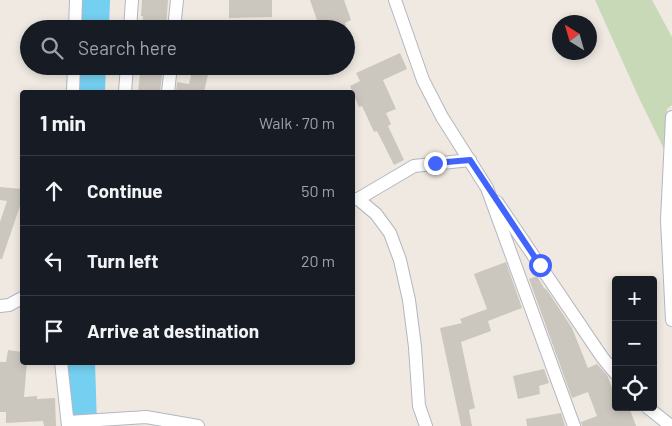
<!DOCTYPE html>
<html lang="en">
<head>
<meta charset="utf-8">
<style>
	:root { --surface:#171b24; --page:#20242c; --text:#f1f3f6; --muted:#9ea1a6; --line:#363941 }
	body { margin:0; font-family:Barlow,sans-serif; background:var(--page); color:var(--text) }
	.controls { position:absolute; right:15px; bottom:15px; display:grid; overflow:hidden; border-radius:5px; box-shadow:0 2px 8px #0003 }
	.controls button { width:45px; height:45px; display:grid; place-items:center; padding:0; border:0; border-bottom:1px solid var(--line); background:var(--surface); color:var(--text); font:25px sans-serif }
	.compass { position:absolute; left:552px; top:15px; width:45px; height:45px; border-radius:50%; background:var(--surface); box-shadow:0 2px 8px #0003; rotate:323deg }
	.stop { position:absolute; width:15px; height:15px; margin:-11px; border:4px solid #4264fb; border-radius:50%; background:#fff }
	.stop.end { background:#4264fb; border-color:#fff; box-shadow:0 1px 5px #0008 }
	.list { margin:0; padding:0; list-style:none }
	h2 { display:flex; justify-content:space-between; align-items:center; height:65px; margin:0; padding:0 20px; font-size:21px }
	h2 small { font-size:16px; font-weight:400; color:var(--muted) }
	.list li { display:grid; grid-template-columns:32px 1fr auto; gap:15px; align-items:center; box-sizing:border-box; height:70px; padding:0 20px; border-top:1px solid var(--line) }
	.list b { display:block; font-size:19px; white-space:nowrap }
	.list em { font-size:16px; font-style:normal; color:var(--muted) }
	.icon { flex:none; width:28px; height:28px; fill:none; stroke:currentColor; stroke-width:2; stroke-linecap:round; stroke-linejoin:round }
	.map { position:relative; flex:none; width:672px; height:426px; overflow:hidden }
	.search { position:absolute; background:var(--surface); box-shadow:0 2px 8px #0003; left:20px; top:20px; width:335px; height:55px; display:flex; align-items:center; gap:12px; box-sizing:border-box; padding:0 18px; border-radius:28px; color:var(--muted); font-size:19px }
	.panel { position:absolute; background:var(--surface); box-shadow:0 2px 8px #0003; left:20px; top:90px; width:335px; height:275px; border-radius:5px }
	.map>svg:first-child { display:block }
</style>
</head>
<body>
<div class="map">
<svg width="672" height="426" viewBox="0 0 672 426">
	<rect width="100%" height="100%" fill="#efe9e1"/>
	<polygon fill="#c8d9b8" points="595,0 652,0 672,37 672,105 667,109 665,151 639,98"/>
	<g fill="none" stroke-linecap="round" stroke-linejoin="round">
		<g stroke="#75cff0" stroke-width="28">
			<polyline points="95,29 96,0"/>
			<polyline points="91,92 92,66"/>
			<polyline points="81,362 83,426"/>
		</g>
	</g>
	<g fill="#cbc7bf">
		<polygon points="142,0 168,0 166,29 142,29 143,16 141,16"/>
		<polygon points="229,0 272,0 272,17 229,18"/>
		<polygon points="310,0 344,0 351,20 345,23 347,29 320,29"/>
		<polygon points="400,53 407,69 383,80 396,109 386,113 391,124 388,126 404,160 394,165 377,131 374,132 362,106 359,107 350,86 360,81 356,73"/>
		<polygon points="141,66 163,66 160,92 138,92"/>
		<polygon points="193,66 210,66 204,92 176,92 177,82 189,84"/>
		<polygon points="0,187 22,189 22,200 2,259 0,259 0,222 7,201 0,200"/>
		<polygon points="506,262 522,308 488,321 491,331 461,342 475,408 469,410 472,426 461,426 440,328 462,323 460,319 487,309 474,274"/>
		<polygon points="537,276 544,288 547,290 572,328 588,368 597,364 607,375 616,398 616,407 629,407 636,426 582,426 581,422 597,416 588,392 572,398 529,279"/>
		<polygon points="8,350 22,352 22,362 27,362 24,397 37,396 37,399 55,398 56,426 44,426 43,421 6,423 6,412 0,412 0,362 6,362"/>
		<polygon points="544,369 549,383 539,386 540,394 518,399 513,376"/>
		<polygon points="561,413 565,426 527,426 526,419"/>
	</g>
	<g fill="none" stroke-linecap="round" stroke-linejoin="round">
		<g stroke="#b4b7c1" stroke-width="14">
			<g id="street">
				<polyline points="395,0 423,80 442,117 487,188 574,426"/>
				<polyline points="75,29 76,0"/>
				<polyline points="130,29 132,0"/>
				<polyline points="174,29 177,0"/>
				<polyline points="73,92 74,66"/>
				<polyline points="125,92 127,66"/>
				<polyline points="168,92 171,66"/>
				<polyline points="672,117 667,220 672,320"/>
				<polyline points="352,199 358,199 414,166 470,160"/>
				<polyline points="358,199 376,214 390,233 400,260 409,300 415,347 419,406 426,426"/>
				<polyline points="497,202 602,357 616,374"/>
				<polyline points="0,306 9,305 22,298"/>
				<polyline points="61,362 68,426"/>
				<polyline points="647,407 671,426"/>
				<polyline points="68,422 146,417 198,426"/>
			</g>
		</g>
		<use href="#street" stroke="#fff" stroke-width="12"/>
	</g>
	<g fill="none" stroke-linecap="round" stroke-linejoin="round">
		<polyline stroke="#4264fb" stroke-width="6" points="435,163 470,160 540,265"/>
	</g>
</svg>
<div class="controls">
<button>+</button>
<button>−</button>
<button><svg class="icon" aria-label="locate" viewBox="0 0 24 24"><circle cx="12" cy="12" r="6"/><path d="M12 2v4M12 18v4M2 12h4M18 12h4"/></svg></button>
</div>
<svg class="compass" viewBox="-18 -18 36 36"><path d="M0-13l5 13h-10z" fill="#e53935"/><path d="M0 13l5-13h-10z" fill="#9ea1a6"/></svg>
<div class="stop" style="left:540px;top:265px"></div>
<div class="stop end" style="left:435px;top:163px"></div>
<div class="search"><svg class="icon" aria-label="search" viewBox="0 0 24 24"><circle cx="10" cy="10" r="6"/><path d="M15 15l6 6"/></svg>Search here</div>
<section class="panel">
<h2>1 min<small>Walk · 70 m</small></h2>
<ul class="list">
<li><svg class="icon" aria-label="ahead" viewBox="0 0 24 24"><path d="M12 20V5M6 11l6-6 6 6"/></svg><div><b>Continue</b></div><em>50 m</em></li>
<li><svg class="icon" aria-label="left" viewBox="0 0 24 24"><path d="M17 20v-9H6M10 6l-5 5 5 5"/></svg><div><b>Turn left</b></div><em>20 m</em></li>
<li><svg class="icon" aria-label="arrive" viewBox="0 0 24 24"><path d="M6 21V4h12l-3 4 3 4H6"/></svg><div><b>Arrive at destination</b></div></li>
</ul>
</section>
</div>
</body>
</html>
